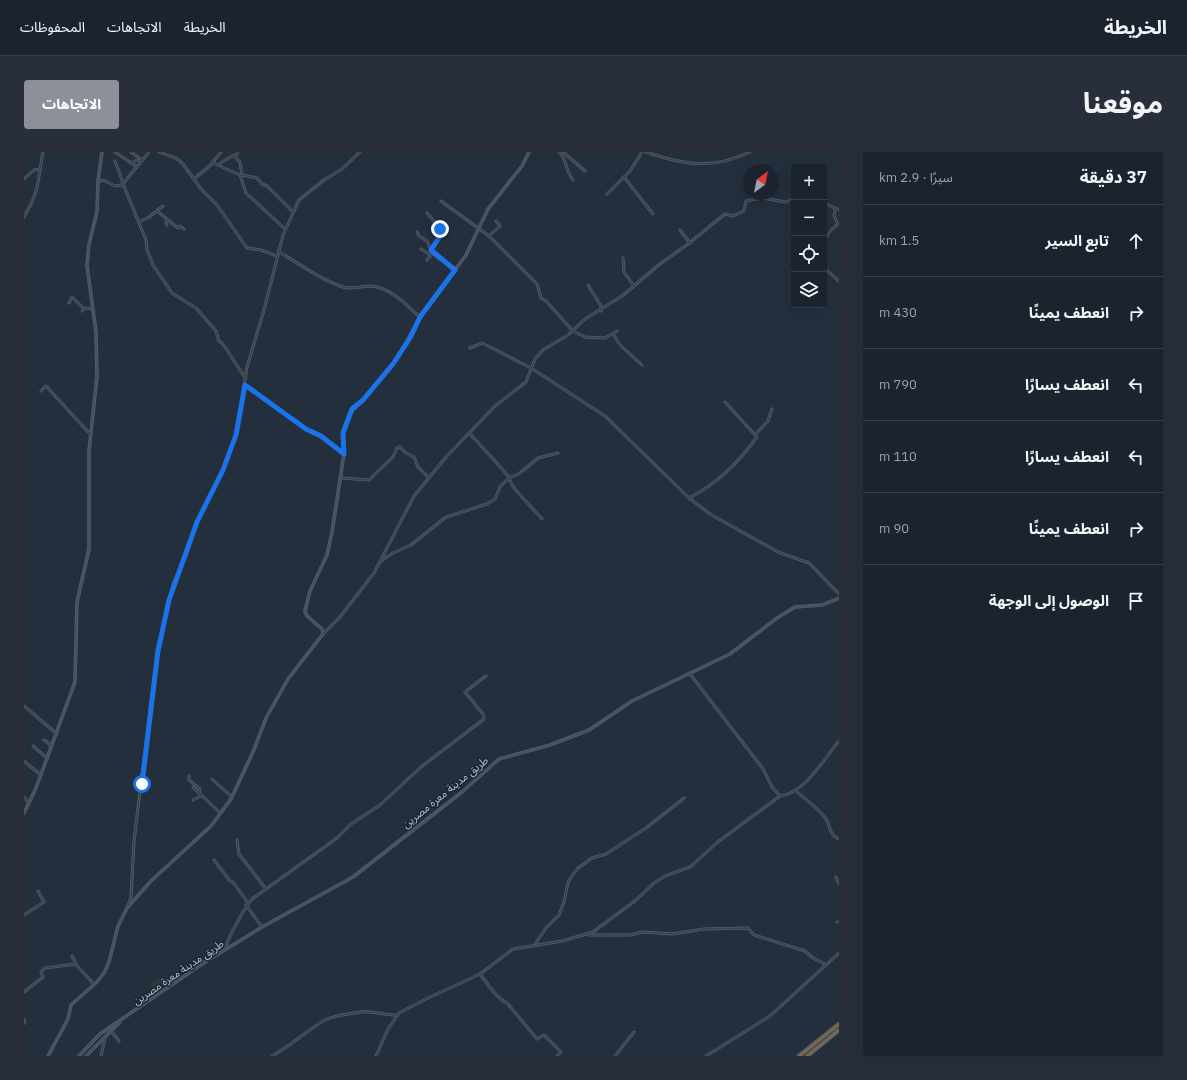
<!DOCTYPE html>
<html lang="ar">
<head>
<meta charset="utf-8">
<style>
	:root { --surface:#1b232e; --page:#282f3a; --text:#f1f3f6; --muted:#a0a4aa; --line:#39404a; --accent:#8c9099 }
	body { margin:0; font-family:"IBM Plex Sans","Noto Sans Arabic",sans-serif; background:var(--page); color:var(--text); direction:rtl }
	.controls { position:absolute; right:12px; top:12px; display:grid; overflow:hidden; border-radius:4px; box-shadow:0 4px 16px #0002 }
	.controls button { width:36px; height:36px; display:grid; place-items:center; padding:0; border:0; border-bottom:1px solid var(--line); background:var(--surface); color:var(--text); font:20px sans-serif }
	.compass { position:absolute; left:719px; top:12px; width:36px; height:36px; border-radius:50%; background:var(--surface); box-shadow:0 4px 16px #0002; rotate:33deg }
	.stop { position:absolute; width:12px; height:12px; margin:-9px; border:3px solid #1a73e8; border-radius:50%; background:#fff }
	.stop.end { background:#1a73e8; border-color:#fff; box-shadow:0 1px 4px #0008 }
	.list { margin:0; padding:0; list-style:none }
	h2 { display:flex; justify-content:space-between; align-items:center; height:52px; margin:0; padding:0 16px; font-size:17px }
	h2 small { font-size:13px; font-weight:400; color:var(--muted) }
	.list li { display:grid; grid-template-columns:26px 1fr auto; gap:12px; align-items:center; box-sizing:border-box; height:72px; padding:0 16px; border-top:1px solid var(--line) }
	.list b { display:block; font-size:15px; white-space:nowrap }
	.list em { font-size:13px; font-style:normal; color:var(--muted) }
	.icon { flex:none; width:22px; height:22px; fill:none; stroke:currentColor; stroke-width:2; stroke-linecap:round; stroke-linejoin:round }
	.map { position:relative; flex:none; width:815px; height:904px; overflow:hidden; direction:ltr; border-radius:4px }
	header { display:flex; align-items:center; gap:24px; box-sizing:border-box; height:56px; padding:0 20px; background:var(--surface); border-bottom:1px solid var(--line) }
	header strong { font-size:19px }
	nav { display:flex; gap:22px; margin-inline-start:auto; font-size:14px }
	.intro { display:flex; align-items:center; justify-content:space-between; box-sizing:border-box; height:96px; padding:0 24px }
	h1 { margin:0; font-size:28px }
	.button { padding:10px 18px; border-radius:4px; background:var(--accent); color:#fff; font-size:14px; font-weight:700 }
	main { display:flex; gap:24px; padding:0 24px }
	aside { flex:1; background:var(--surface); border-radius:4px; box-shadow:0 4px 16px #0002 }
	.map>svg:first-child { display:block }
</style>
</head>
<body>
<header>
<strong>الخريطة</strong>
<nav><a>الخريطة</a><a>الاتجاهات</a><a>المحفوظات</a></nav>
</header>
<div class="intro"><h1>موقعنا</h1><a class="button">الاتجاهات</a></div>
<main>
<aside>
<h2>37 دقيقة<small>سيرًا · 2.9 km</small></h2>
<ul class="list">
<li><svg class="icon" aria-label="ahead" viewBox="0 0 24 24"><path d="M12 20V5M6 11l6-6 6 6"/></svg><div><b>تابع السير</b></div><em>1.5 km</em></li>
<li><svg class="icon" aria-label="right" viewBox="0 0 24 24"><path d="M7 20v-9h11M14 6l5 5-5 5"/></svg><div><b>انعطف يمينًا</b></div><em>430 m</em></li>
<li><svg class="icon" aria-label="left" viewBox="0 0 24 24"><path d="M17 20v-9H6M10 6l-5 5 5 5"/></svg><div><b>انعطف يسارًا</b></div><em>790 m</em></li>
<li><svg class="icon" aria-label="left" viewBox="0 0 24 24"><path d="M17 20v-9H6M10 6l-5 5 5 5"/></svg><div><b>انعطف يسارًا</b></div><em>110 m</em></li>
<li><svg class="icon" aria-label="right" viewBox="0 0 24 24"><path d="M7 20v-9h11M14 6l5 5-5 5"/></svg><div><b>انعطف يمينًا</b></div><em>90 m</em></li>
<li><svg class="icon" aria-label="arrive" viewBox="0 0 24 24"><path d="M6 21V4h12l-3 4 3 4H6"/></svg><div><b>الوصول إلى الوجهة</b></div></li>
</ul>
</aside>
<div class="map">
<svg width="815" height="904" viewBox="0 0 815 904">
	<rect width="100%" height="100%" fill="#242f3e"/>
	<polygon fill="#263c3f" points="136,825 140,831 130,837 126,831"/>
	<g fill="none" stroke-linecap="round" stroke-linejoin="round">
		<g stroke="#565f6c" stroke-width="3">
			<g id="street">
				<polyline points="91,0 113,15"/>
				<polyline points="107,0 118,8"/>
				<polyline points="135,0 152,6 159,12 177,37 193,53 223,96 237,98 253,104"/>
				<polyline points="214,0 211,5 216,10 218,23"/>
				<path d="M535,0C544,9 541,19 549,28"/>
				<polyline points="539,0 561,19"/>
				<path d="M622,0C660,13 689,18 726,0"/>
				<polyline points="91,9 99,31"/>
				<polyline points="108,11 113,8 117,9"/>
				<polyline points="188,11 197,0"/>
				<polyline points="195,12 208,4 210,3 211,5"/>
				<polyline points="218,23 233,26 238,32 243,34 269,60"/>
				<polyline points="600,25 629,62"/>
				<polyline points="0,27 10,18 16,17"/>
				<polyline points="170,27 189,11 216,23 222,41 261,77"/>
				<polyline points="74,30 79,28 91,34 98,33 125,0"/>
				<polyline points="99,32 122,88 123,98 129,113 148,141 172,156 192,179 195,189 199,192 220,224 222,224"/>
				<polyline points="583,42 606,19 618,0"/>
				<polyline points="417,49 465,84 513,132 517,146 522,149 549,179 561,185 581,186 593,179"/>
				<polyline points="800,51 815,58"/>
				<polyline points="133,59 144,68 142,70 143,73"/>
				<polyline points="403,61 416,76 416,84"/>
				<polyline points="0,65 8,50 13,36 19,0"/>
				<polyline points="144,68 154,76 156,74 160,77"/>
				<polyline points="115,70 125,65 139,54"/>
				<polyline points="656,78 666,91"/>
				<polyline points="393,80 395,84 403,89 409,102 431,118"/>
				<polyline points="465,84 476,74 472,69"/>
				<polyline points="800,89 807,78 814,72 810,64 811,58"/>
				<polyline points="397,97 405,102 409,102"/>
				<polyline points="408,97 419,79"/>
				<path d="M254,99C274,111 297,128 319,135C329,138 337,134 347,134C366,135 382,153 396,165"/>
				<polyline points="599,106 600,120 610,134"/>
				<polyline points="403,108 408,102"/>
				<polyline points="800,116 815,129"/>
				<polyline points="564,133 577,154 577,159"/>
				<polyline points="45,151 48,145 58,155"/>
				<polyline points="58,159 61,156 69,157"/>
				<polyline points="589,182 597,194 618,213"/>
				<polyline points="446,196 458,191 507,216 581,264 665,346 686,362 754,400 785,411 815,442"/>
				<polyline points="221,233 282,277 297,284 320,302"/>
				<polyline points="17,239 22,234 67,283"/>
				<polyline points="446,282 472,310 484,324 489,335 518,367"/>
				<polyline points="731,283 744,269 748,257"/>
				<polyline points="317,326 345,328 369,305 373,296 376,295 382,301 390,305 394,315 404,325"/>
				<path d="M665,346C694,331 714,311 733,285L701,250"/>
				<polyline points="357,409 369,401 387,393 422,365 463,352 471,347 476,335 485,326 496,321 514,306 534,301"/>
				<polyline points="299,482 316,465 350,421 390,344 423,304 472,253 502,230 511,207 519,198 544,183 561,167 598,144 636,112 664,92 701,62 709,64 720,59 722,49 738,46 762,50 770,46"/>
				<polyline points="0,554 33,582"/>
				<polyline points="20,588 28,594"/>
				<polyline points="9,594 23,606"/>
				<polyline points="0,609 17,623"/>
				<polyline points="165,624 165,628 176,637 175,642"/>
				<polyline points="188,627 208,645"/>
				<polyline points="169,635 196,661"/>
				<path d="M772,639C782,648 794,656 802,667C807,675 805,683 815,687"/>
				<path d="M756,644C781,641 799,608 815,589"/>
				<polyline points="0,645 5,651"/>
				<polyline points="169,648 177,644"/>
				<polyline points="213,688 215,702 242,737"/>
				<polyline points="190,708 206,729 209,730 224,751"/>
				<polyline points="812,725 815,732"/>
				<polyline points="222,753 238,775"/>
				<polyline points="104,754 107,745 110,689 133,499 149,432 162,404 173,370 199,318 212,283 223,215 240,158 259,83 275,48 300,28 318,17 336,0"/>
				<polyline points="0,763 20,750 14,739"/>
				<polyline points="813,770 815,769"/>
				<polyline points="565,783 606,783 619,780 648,782 680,777 724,776 730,783 781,799 789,806 801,812"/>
				<polyline points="511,792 522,776 535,763 540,750 544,730 553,717 568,706 582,702 622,676 660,646"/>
				<path d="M201,797C203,788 222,753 228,747L313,686L327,672L356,653L397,615L460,567L459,562L441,540L462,524"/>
				<polyline points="48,804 53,814 70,832"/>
				<path d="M456,822C464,832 472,846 483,851L513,887L520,883L537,900L533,904"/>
				<polyline points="0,840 19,825 17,820 21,816 52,812"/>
				<polyline points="87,879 95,889"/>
				<polyline points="77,904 81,886"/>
				<path d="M248,904C267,894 281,880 299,869C309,863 325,862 337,860C349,858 361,864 374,863"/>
				<polyline points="352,904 364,877 375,861 402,847 456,822 489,797 538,789 569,780 612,748 630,731 641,724 666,715 695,689 756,644 748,635 739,617 666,522"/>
				<polyline points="591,904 610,880"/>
				<polyline points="682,904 746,864 815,801"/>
			</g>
		</g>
		<g stroke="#565f6c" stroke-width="3.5">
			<g id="secondary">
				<polyline points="0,661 12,636 51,530 53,450 65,397 65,299 73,224 72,180 63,114 65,92 73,60 74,29 78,0"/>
				<polyline points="0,868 0,871"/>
				<polyline points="24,904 44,867 47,853 73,830 80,821 85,810 94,774 103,756 127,729 187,674 207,647 229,600 242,566 264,527 299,482 298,477 283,464 281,459 286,439 303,403 308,380 320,302 319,281 326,261 339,248 375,204 396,165 442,103 464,57 498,14 505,0"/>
				<polyline points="55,904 76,882 181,810 238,775 329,725 438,640 475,607 526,593 565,578 608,549 706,502 753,466 771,455 798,453 815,446"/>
				<polyline points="62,904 96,870"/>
			</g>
		</g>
		<g stroke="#434c59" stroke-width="5">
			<g id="highway">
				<polyline points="775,904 815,872"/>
				<polyline points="783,904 815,878"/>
			</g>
		</g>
		<use href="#street" stroke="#38414e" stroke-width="1.5"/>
		<use href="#secondary" stroke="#465061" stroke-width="2"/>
		<use href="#highway" stroke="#746855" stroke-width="3.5"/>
	</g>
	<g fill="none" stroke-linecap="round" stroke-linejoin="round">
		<polyline stroke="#1a73e8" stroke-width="5" points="118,632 134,499 145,448 173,370 199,318 212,283 221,233 282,277 297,284 320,302 319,281 328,257 339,248 369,212 386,186 396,165 431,118 407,98 416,84 416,77"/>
	</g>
	<g text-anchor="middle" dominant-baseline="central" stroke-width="3" stroke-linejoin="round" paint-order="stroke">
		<g font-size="11" fill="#b4bcc9" stroke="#1d2633">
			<text transform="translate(421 640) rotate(-39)">طريق مدينة معرة مصرين</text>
			<text transform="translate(154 820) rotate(-34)">طريق مدينة معرة مصرين</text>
		</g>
	</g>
</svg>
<div class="controls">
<button>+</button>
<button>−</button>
<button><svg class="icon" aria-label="locate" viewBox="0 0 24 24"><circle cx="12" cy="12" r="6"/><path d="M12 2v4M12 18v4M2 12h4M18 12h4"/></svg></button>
<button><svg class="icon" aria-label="layers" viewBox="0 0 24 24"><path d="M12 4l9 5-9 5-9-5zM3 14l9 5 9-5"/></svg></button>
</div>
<svg class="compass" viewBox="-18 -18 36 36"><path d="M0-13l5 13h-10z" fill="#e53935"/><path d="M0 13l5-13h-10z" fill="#a0a4aa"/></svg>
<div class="stop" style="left:118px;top:632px"></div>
<div class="stop end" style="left:416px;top:77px"></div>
</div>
</main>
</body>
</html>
